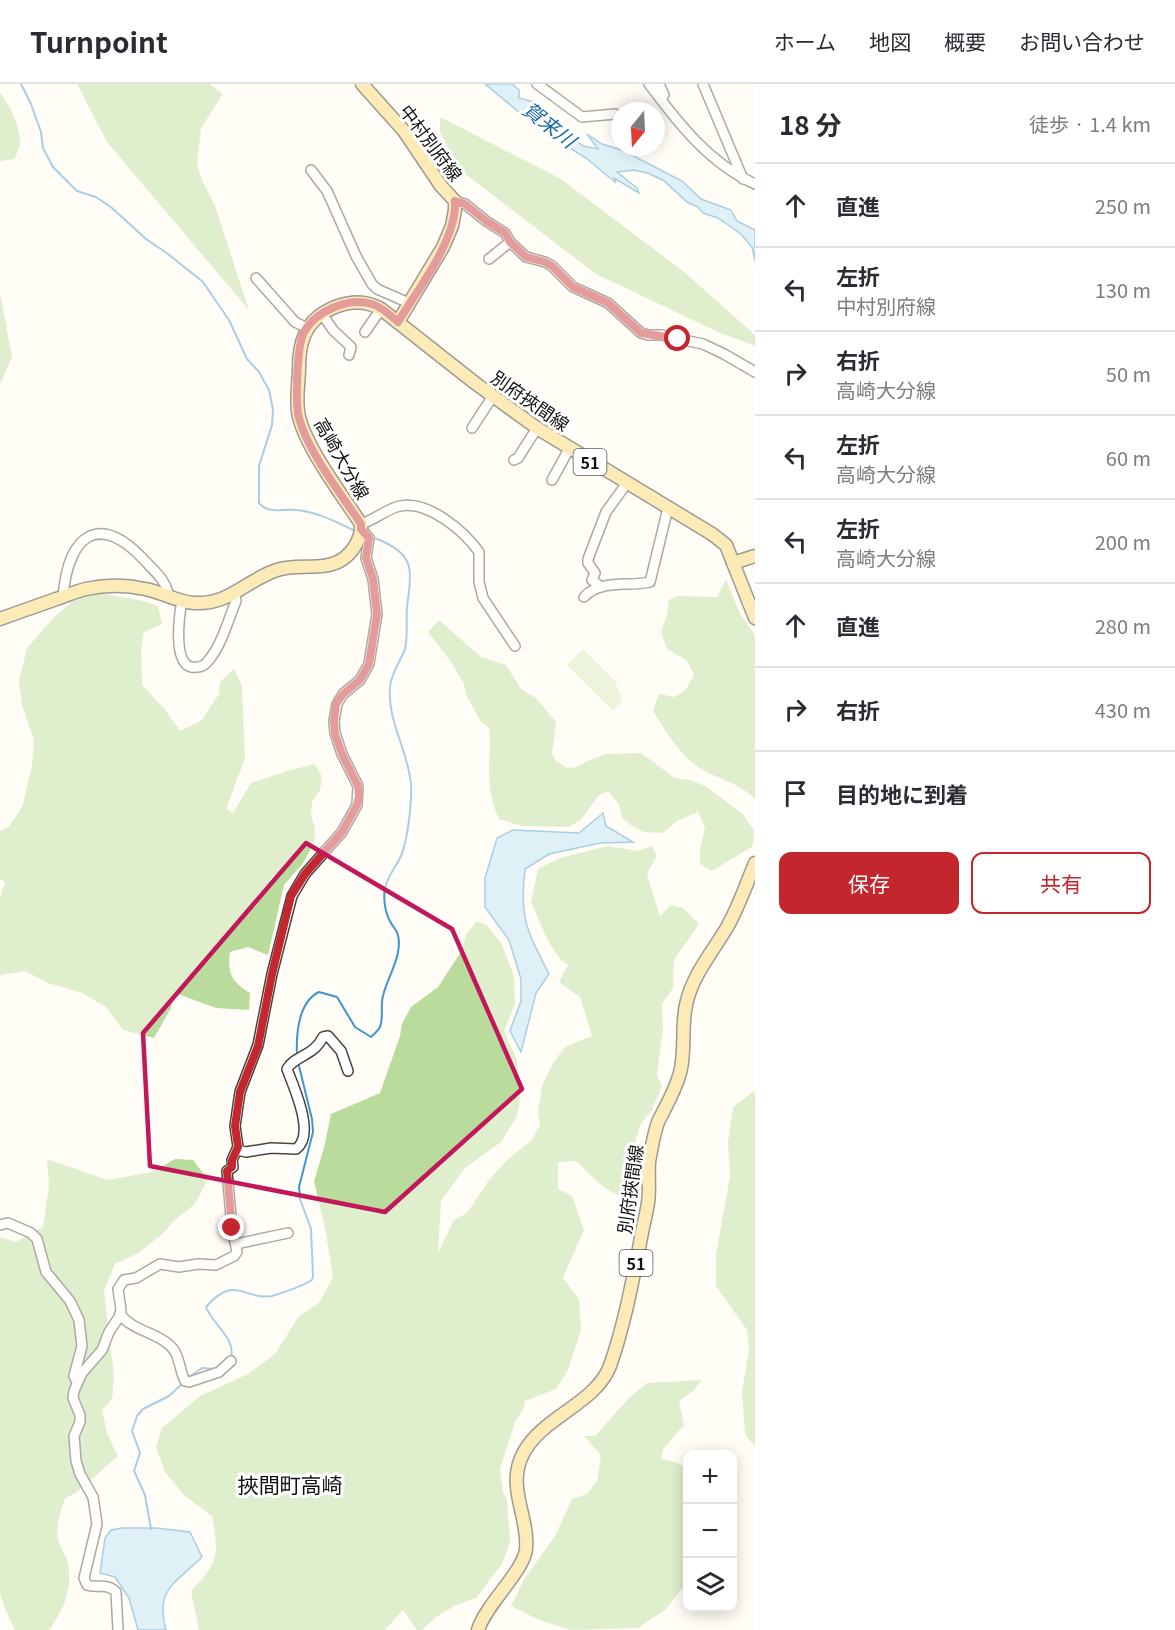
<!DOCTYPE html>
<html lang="ja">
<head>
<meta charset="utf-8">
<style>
	:root { --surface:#fff; --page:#f7f7f7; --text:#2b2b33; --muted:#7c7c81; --line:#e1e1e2; --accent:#c4262e }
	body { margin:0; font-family:Georgia,"Noto Sans JP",serif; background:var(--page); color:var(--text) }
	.controls { position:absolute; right:18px; bottom:18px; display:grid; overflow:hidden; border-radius:12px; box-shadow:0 3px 15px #0003 }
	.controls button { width:54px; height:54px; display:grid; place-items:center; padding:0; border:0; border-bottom:2px solid var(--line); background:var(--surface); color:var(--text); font:30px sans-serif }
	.compass { position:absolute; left:611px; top:18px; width:54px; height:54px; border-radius:50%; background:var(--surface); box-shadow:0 3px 15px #0003; rotate:198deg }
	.stop { position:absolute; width:18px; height:18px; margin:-14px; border:4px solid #c4262e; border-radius:50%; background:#fff }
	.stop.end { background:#c4262e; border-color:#fff; box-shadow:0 2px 6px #0008 }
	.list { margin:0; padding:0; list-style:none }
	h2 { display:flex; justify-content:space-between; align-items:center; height:78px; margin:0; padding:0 24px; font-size:26px }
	h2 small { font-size:20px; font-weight:400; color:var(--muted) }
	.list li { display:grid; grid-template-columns:39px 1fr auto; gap:18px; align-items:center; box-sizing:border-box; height:84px; padding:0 24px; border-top:2px solid var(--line) }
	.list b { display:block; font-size:22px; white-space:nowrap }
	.list p { margin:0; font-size:20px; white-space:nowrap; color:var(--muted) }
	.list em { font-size:20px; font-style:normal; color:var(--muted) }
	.actions { display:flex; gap:12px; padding:18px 24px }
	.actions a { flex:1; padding:14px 0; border:2px solid var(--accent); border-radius:12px; text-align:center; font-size:21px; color:var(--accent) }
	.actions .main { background:var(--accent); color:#fff }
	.icon { flex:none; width:33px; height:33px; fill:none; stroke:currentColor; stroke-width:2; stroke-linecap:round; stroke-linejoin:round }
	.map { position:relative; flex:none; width:755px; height:1546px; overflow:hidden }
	header { display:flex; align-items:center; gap:36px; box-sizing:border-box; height:84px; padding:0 30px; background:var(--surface); border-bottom:2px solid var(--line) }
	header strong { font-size:28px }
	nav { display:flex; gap:33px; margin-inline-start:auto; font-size:21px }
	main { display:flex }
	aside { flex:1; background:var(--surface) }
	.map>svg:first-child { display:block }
</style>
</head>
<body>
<header>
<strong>Turnpoint</strong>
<nav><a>ホーム</a><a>地図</a><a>概要</a><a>お問い合わせ</a></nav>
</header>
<main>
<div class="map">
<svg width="755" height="1546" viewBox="0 0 755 1546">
	<rect width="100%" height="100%" fill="#fffdf5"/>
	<polygon fill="#d5ebbd" points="583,565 615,597 622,616 613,627 567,581"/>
	<g fill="#b9dc9c">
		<polygon points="77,0 209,0 223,10 201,44 197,81 203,98 215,122 249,226 107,58"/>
		<path d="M0,9C10,22 19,40 20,56C21,62 17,69 14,75L0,77Z"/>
		<polygon points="440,33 561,95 683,187 755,251 755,262 720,249 596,190 460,86 440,48"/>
		<polygon points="0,209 12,273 0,300"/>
		<path d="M726,495L740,530L755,551V715C737,697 718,696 698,683C679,670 665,646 653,627L659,610L674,613L686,606L694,590L686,576L667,565L661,548L667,531L669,516L677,512L717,513Z"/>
		<path d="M94,508L143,517L158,522L162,540L144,548L141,566L142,601L163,623L180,647L202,636L219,610L220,598L234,585L242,602L245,674L226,725L233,729L251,699L287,687L315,680L322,693L320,706L312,717L311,731L315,744L314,759L303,779L284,801L268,871L248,863L230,868C227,890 232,898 250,909L249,926L216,924L175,909L171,924L154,954L123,946L106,923L82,909L48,899L25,887L0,891V814L5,798L0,795V747L9,743L23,721L32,681L34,656L22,621L19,597L27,564L56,531L73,517Z"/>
		<path d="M439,536L481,573L506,581L521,605L536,614L556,638L552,670L556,677L567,684L577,683L587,677L606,670L641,669L675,694L690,696L705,702L720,713L743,730L754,747L753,762L712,787L700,780V765L705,743L698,728L677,737L663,749L644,748L632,742L622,734L619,720L608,707L598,712L581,736L569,743L522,742L499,735C491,718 489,701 489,682C489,669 491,657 489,644L481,638L467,613L464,600L451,578L428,548Z"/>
		<path d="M608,762L638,767L652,762L657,772L647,790L660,833L670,821L683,824L699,840L674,876L673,904L662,920L663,945L657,991L662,1002L652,1026L640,1041L634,1062L630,1114C608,1112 592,1092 576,1077L558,1078V1105L572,1112L584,1146L563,1194L579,1215L581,1246L575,1265L567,1288L556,1305L525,1317L524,1324L515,1338L500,1385L503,1408L507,1415L510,1458L502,1480L476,1514L456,1521L436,1533L422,1546H417L403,1526L385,1546H199L191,1507C219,1479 219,1470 212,1432L185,1412L165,1388L156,1363L162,1344L200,1312L248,1290L275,1270L299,1232L319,1219L333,1193L326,1149L314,1097L324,1064L331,1030L380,1009L400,952L402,940L411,923L438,903L459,871L467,849L477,837L487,841L501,859L514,892L515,920L504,947L517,976L521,1010L517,1032L501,1058L465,1084L441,1117L438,1169L454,1136L467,1129L489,1096L507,1076L533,1055L540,1040L538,1028L542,1002L553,979L565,963L592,952L580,913L559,898L568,881L561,876L548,857L531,818L538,785L560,774Z"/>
		<polygon points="754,1007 755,1009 755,1362 745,1350 742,1308 749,1266 747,1246 716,1202 716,1170 730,1093 728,1059 733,1023"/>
		<path d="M47,1075L108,1096L152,1088L175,1075L193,1076L208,1095L195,1120L177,1134L161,1151L138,1169L115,1180L104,1207L114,1292L112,1315L102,1326L107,1349L118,1372L76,1409L65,1414C61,1426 55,1442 58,1455C59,1462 65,1469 67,1476C74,1502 64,1526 49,1546H15L6,1527L0,1509V1153L16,1158L43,1143L49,1102Z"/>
		<path d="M702,1296L693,1307L679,1317L684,1341L663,1365L661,1375C672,1377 685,1378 688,1392L687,1498L666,1525L638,1544L571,1546L539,1536L511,1522L525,1494L555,1452L572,1415L587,1410L597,1397L601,1371L584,1352H595L630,1313L647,1299Z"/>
	</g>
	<g fill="#b9e0f7" stroke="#3f96cf" stroke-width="1.5">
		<polygon points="485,0 512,0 519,6 519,14 534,18 564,47 583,62 598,65 587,50 602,60 622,66 682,97 701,115 731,126 737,137 755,146 755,177 752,163 741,150 718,134 703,129 698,123 687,118 663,96 647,89 634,86 617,88 637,104 639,109 614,94 616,99 586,74 538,44"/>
		<path d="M603,729L606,742L633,758L600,759L549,770L525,785C519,834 527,847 549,890L536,909L521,968L510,947L521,917V895L509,856L485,823V794L497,754L513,746L579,749Z"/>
		<path d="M122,1444H156L190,1448L202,1473C175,1500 155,1504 166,1546H138L129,1514L115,1493L100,1489L105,1454L111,1446Z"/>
	</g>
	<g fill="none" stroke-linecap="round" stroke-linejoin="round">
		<g stroke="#3f96cf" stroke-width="2">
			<path d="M21,0L31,20L41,48L43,64L53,83L77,107L96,113L112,124L146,155L168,170L203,198L229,236L247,275L259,288L269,306L273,326L272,341L259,382V419C269,431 283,424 296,426C318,428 336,438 355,447"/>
			<path d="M297,972C296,951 298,918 319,908L337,913L355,943L371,953C374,950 378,947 380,943C384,933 380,922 383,912C387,893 403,872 398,851C397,846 393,843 391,839C385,829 383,815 385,804C388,791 396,783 401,772C408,755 412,718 411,700C408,666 387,637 390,603C392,586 400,579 405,565C408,552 406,537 407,524C408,510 412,497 409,483C406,467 386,458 372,453"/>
			<path d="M231,1273C236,1254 212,1240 206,1223C236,1189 244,1217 272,1212C282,1209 302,1202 312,1196L313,1192L311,1145L300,1115L299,1103L313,1048L312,1035L298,978"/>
			<polyline points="188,1294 202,1284 215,1285"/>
			<polyline points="151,1445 145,1411 134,1387 140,1369 132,1347 137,1332 143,1325 169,1312 184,1298"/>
		</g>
		<g stroke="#444" stroke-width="12">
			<g id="minor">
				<polyline points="537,0 582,33 615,30"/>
				<path d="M649,0C678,39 710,80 755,100"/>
				<polyline points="659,0 664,11 661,15"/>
				<polyline points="703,0 743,95"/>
				<polyline points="311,86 327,107 356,172 372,200 377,205 409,219"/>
				<polyline points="455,117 465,120 486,137 505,149 510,158 526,173 545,178 552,182 573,203 608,219 641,249 648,251 661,251 703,260 724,270 755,288"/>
				<polyline points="489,175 510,158"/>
				<polyline points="256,194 295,238 307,244"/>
				<polyline points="322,230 333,246 351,263 349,271"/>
				<polyline points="365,248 381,225"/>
				<polyline points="472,344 493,312"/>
				<polyline points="514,376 518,374 537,344"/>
				<polyline points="552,396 569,365"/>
				<path d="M361,440C375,436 386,425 400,422C428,416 464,447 479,468V498L483,514L515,562"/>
				<polyline points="601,503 592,496 595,489 588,479 588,475 606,428 627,399"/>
				<path d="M63,513C68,451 99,426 146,478C158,491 165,495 169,513"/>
				<path d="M584,513C601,495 628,503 650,498L668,424"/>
				<path d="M182,517C179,532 173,578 191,583C198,584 204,583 208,577C222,561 228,536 236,517L235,510"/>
				<path d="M237,1066L246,1068L271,1064L296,1065C316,1051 294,1004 287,985C294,972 314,972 323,953L328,952L341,967L348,987"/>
				<polyline points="0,1141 8,1139 31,1149 37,1155 46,1188 70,1217 79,1236 82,1262 74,1292 77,1298"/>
				<polyline points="236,1160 288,1149"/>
				<path d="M120,1230C133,1248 160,1248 174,1266C180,1275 180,1288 185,1297L189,1298L219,1288L231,1277"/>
				<path d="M118,1546L116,1508C106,1498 99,1505 87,1501L84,1494L97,1440L93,1413L80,1390L76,1377L74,1352L80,1338V1331L73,1314L74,1307L82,1289L102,1266L109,1248L119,1233L121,1226L118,1205L124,1196L136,1194L160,1180L179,1183L198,1180L216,1181L234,1172L237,1168L232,1144L227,1087L233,1083L232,1076L238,1063L235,1042L240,1008L258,961L272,890L292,812L305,790L342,748L357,721L358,702L342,670L335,649L334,637L337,620L343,610L360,596L369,580L377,530L373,495L366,474L369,454L361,445"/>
			</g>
		</g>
		<g stroke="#222" stroke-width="15">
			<g id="major">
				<polyline points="362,0 404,47 441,102 455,117 455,126 452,142 443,163 398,238"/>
				<polyline points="733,479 755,472"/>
				<path d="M0,535C19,528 37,522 56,515C66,512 76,507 86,505C105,501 127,501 145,505C162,508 177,518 194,519C230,521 246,496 277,486C298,479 324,488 343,475C354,467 362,453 361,440C342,411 307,365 299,333C295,316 299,300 299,283C299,261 304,240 325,228C342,218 363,214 381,225L475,299L537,344L712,450L726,461L755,534"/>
				<path d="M478,1546C486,1520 524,1487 526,1465C529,1431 505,1402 524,1368C543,1333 596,1319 610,1282C624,1242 632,1200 640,1159C642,1146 646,1132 648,1119C650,1105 648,1092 649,1078C651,1066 654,1050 658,1038C666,1022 675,1007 680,989C686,967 681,943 686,921C692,892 711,870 726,845C738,825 746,801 755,779"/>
			</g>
		</g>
		<use href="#minor" stroke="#fff" stroke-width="9"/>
		<use href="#major" stroke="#f9d66b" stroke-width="12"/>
	</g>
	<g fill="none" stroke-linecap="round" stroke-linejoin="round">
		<path stroke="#c4262e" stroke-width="8" d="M232,1144L227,1087L232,1083V1076L238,1063L235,1042L240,1008L258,962L272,890L291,812L305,790L342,748L357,721L359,712L358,702L342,670L335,650L334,637L336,620L343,610L360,596L369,580L377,530L373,495L366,474L369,454L361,445V440C341,410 308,368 299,334C295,319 297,261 304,248C316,227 348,213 372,220C382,223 390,231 398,238C418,205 457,156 455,117L465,120L486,137L505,149L510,158L526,173L545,178L552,182L573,203L608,219L641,249L678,255"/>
	</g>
	<path d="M0 0H755V1546H0ZM306,759L452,845L522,1005L385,1128L150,1082L143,949Z" fill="#fffdf5" fill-opacity=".55" fill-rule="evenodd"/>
	<path fill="none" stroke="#c2185b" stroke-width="4.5" stroke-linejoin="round" d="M306,759L452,845L522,1005L385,1128L150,1082L143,949Z"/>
	<g text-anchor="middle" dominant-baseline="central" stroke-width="6" stroke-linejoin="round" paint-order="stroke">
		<g fill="#fff" stroke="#585858" stroke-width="1.5">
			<rect x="573.5" y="365" width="33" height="26" rx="4.5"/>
			<rect x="619.5" y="1166" width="33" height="26" rx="4.5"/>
		</g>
		<g font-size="16" font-weight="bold" fill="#111">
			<text x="590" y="378">51</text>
			<text x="636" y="1179">51</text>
		</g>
		<g font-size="18" fill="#111" stroke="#fff">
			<text transform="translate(432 58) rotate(53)">中村別府線</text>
			<text transform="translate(531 316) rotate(35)">別府挾間線</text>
			<text transform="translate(343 374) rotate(60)">高崎大分線</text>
			<text transform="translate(629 1105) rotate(-82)">別府挾間線</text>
		</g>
		<g font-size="20" font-style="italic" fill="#1768a6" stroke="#fff">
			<text transform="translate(550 40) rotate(38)">賀来川</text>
		</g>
		<g font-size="21" fill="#111" stroke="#fff">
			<text x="290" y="1400">挾間町高崎</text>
		</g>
	</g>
</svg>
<div class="controls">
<button>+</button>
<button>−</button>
<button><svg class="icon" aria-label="layers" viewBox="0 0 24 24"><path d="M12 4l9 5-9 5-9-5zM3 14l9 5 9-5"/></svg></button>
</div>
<svg class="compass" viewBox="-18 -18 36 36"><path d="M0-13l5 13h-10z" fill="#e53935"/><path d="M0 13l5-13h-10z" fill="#7c7c81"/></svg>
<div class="stop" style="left:678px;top:255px"></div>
<div class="stop end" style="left:232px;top:1144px"></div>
</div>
<aside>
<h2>18 分<small>徒歩 · 1.4 km</small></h2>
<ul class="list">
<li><svg class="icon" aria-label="ahead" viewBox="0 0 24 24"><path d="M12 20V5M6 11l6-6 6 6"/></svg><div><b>直進</b></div><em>250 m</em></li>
<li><svg class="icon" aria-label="left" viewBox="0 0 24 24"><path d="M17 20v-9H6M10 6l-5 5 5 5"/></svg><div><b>左折</b><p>中村別府線</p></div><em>130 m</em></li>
<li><svg class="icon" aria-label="right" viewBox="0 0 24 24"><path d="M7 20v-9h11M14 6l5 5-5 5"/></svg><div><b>右折</b><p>高崎大分線</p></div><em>50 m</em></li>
<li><svg class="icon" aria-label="left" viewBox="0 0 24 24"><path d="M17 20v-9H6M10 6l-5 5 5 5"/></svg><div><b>左折</b><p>高崎大分線</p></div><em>60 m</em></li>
<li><svg class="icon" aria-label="left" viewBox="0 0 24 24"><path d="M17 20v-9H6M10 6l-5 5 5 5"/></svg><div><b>左折</b><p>高崎大分線</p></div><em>200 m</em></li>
<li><svg class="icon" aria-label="ahead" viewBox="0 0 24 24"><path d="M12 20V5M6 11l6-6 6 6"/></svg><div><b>直進</b></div><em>280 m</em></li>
<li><svg class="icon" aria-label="right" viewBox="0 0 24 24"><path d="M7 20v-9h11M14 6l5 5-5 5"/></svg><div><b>右折</b></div><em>430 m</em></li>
<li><svg class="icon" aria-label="arrive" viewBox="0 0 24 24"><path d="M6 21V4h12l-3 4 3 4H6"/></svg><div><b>目的地に到着</b></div></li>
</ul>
<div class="actions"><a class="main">保存</a><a>共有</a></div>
</aside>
</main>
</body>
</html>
